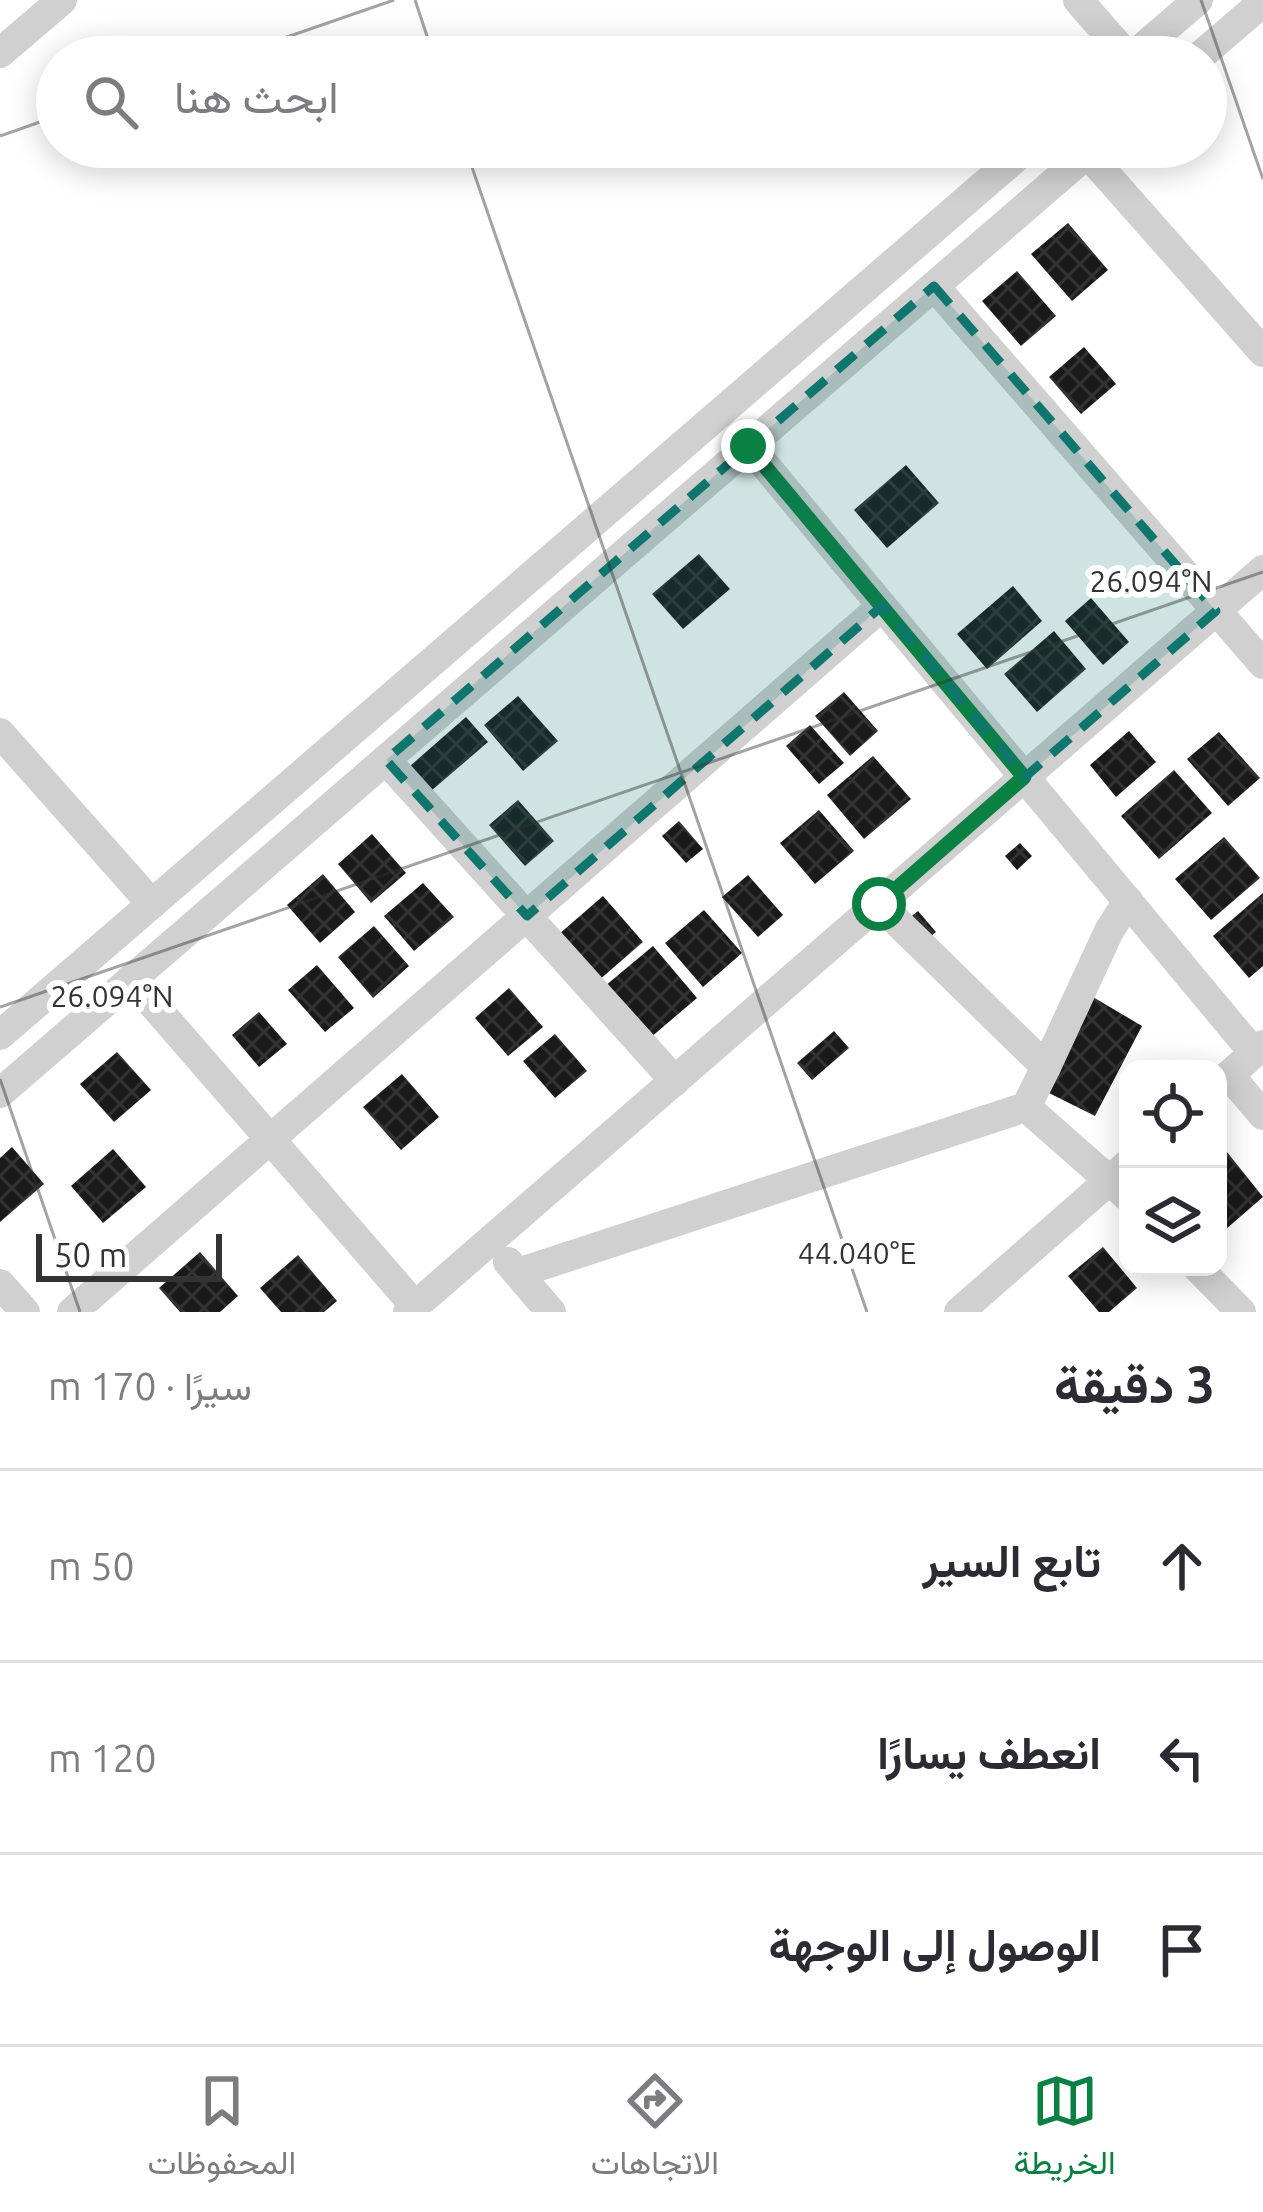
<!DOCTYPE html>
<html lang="ar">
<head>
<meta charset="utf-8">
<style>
	:root { --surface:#fff; --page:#f7f7f7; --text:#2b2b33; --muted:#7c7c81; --line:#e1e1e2; --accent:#0b8043 }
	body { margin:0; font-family:Ubuntu,Vazirmatn,sans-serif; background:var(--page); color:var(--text); direction:rtl }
	.controls { position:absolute; right:36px; bottom:36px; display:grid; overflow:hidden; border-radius:24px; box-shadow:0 6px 30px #0003 }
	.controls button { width:108px; height:108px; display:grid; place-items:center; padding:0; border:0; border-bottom:3px solid var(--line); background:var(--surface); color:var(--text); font:60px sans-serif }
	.scale { position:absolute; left:36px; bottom:30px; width:186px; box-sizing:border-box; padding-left:12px; border:6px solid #333; border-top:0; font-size:33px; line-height:42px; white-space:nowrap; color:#333; -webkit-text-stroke:9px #fff; paint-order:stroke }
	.stop { position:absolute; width:36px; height:36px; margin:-27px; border:9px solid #0b8043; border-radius:50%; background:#fff }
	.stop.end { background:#0b8043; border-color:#fff; box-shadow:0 3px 12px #0008 }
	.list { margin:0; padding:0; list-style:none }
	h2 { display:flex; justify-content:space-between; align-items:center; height:156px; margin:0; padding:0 48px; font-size:51px }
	h2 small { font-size:39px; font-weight:400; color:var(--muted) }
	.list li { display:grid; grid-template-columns:78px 1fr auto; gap:36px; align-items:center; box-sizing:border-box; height:192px; padding:0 48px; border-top:3px solid var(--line) }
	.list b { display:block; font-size:45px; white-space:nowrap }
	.list em { font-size:39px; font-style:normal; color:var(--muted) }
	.icon { flex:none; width:66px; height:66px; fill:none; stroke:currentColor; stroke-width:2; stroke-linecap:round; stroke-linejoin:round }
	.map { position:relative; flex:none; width:1263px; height:1312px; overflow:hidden; direction:ltr }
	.search { position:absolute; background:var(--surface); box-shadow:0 6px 30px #0003; left:36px; right:36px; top:36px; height:132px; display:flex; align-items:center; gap:30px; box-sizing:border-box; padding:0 42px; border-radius:66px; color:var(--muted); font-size:45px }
	.sheet { height:732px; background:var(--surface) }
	nav { display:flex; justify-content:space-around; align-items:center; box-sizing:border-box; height:168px; border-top:3px solid var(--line); background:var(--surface); font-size:33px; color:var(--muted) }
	nav a { display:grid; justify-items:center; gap:6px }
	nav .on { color:var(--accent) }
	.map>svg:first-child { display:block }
</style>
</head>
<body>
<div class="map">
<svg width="1263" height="1312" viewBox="0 0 1263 1312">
	<defs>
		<pattern id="building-cross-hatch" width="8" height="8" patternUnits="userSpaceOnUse" patternTransform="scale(3)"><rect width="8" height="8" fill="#1a1a1a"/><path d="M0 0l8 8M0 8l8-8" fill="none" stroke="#333"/></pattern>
	</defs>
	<rect width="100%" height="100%" fill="#fff"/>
	<g fill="url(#building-cross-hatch)">
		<polygon points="1068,223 1108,270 1072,301 1031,254"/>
		<polygon points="1017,271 1056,316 1021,346 982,301"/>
		<polygon points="1084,347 1116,384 1081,414 1049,377"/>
		<polygon points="906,465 939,503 887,548 854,510"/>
		<polygon points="699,554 730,589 683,629 652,594"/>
		<polygon points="1013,586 1042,621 987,669 957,634"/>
		<polygon points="1091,598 1129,642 1103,665 1065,621"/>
		<polygon points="1054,631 1086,669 1037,712 1004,674"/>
		<polygon points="844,692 878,731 850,756 815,716"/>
		<polygon points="518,696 558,741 523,771 484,725"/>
		<polygon points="466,717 488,742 431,791 410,766"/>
		<polygon points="810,725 844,763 819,784 786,746"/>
		<polygon points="1129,731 1156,762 1116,797 1090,765"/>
		<polygon points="1219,732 1260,778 1228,806 1187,759"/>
		<polygon points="873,756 911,799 864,839 827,795"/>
		<polygon points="1174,770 1212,813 1159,859 1121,816"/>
		<polygon points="518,800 554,841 525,866 489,825"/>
		<polygon points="819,810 854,851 815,884 780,843"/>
		<polygon points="679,821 703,849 686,863 662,836"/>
		<polygon points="372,834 406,873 371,903 338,864"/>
		<polygon points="1224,837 1260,878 1211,920 1175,879"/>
		<polygon points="1020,843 1032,856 1017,870 1005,856"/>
		<polygon points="323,874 355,912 320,943 287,905"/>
		<polygon points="748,875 783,915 758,937 722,897"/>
		<polygon points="423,883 454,917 414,951 384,916"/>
		<polygon points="1263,893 1263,966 1249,978 1213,936"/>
		<polygon points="603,896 643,942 598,981 558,935"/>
		<polygon points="704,910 742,953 703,987 665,943"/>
		<polygon points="918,911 936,932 921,945 902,924"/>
		<polygon points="374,926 409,966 373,998 338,957"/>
		<polygon points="653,946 697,998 650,1038 605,986"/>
		<polygon points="317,965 354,1008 325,1032 288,990"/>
		<polygon points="509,988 543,1027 508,1056 475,1018"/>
		<polygon points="1093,997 1142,1026 1095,1116 1045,1091"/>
		<polygon points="259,1012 287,1044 259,1067 232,1035"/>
		<polygon points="834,1031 849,1048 812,1080 797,1063"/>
		<polygon points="555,1034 587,1071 555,1098 523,1061"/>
		<polygon points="117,1052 151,1090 114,1122 80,1084"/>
		<polygon points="402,1074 439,1117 401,1150 363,1107"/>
		<polygon points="12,1147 44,1184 0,1222 0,1158"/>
		<polygon points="1223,1147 1263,1197 1218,1236 1218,1151"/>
		<polygon points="113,1149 146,1187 103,1223 71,1186"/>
		<polygon points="1103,1247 1137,1288 1109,1312 1099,1312 1068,1276"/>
		<polygon points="200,1252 238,1296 220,1312 180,1312 159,1288"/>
		<polygon points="298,1255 337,1301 324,1312 281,1312 260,1288"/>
	</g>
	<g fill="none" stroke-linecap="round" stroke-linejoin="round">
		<g stroke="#d0d0d0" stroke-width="30">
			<polyline points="1078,0 1128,57"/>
			<polyline points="0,53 62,0"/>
			<polyline points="1132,57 1198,0"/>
			<polyline points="1199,57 1263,2"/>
			<polyline points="1087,153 1263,352"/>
			<polyline points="934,286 1263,664"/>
			<polyline points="749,446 1254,1053"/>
			<polyline points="0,733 152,904"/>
			<polyline points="386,760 675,1081"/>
			<polyline points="879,904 1046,1067 1109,931 1128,901"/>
			<polyline points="131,979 415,1306"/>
			<polyline points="0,1035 1028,147"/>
			<polyline points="1229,1075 1263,1115"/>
			<polyline points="1218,1085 1263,1045"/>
			<polyline points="0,1093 1095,147"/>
			<polyline points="1026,1107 1128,1197"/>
			<polyline points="508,1262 551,1312"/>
			<polyline points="1197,1267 1241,1312"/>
			<polyline points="518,1273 1026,1107 1046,1067"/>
			<polyline points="0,1284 25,1312"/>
			<polyline points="72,1312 882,606"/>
			<polyline points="408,1312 1263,570"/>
			<polyline points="959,1312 1128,1164"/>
		</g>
	</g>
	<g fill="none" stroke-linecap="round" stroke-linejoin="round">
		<polyline stroke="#0b8043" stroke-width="15" points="748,446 1024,777 879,904"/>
	</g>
	<path fill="#0f766e" fill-opacity="0.2" stroke="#0f766e" stroke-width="9" stroke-dasharray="24 15" stroke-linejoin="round" d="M934,286L1216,611L1025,777L882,606L527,916L386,760Z"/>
	<path fill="none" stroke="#333" stroke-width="3" stroke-opacity="0.45" d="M415,0L434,57M1201,0L1263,179M229,57L394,0M0,136L57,116M465,147L867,1312M0,1007L1263,572M0,1079L80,1312"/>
	<g font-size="30" text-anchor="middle" fill="#333" stroke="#fff" stroke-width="12" stroke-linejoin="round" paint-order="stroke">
		<text x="1151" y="592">26.094°N</text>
		<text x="112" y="1007">26.094°N</text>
		<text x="857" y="1264">44.040°E</text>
	</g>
</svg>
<div class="controls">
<button><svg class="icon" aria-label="locate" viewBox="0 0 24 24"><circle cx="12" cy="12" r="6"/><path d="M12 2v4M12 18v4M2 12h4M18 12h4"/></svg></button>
<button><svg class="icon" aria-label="layers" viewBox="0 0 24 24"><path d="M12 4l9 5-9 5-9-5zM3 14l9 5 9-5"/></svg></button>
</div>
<div class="scale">50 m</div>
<div class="stop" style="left:879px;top:904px"></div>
<div class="stop end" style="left:748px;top:446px"></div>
<div class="search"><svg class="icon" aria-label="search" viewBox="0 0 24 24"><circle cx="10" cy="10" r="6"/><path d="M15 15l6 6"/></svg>ابحث هنا</div>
</div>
<section class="sheet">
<h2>3 دقيقة<small>سيرًا · 170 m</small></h2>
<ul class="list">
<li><svg class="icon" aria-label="ahead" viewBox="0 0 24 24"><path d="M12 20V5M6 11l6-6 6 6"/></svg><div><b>تابع السير</b></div><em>50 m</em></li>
<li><svg class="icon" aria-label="left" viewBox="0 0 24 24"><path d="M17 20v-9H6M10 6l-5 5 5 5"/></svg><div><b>انعطف يسارًا</b></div><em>120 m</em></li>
<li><svg class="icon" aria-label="arrive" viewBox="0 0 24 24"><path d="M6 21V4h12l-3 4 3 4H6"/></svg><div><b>الوصول إلى الوجهة</b></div></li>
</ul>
</section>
<nav>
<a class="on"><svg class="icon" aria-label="map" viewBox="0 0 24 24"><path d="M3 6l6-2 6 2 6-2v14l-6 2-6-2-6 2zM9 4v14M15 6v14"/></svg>الخريطة</a>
<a><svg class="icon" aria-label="directions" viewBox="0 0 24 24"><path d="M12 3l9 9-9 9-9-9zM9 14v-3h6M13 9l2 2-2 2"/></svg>الاتجاهات</a>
<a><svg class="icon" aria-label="saved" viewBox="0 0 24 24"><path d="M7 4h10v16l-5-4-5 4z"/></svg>المحفوظات</a>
</nav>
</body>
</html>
